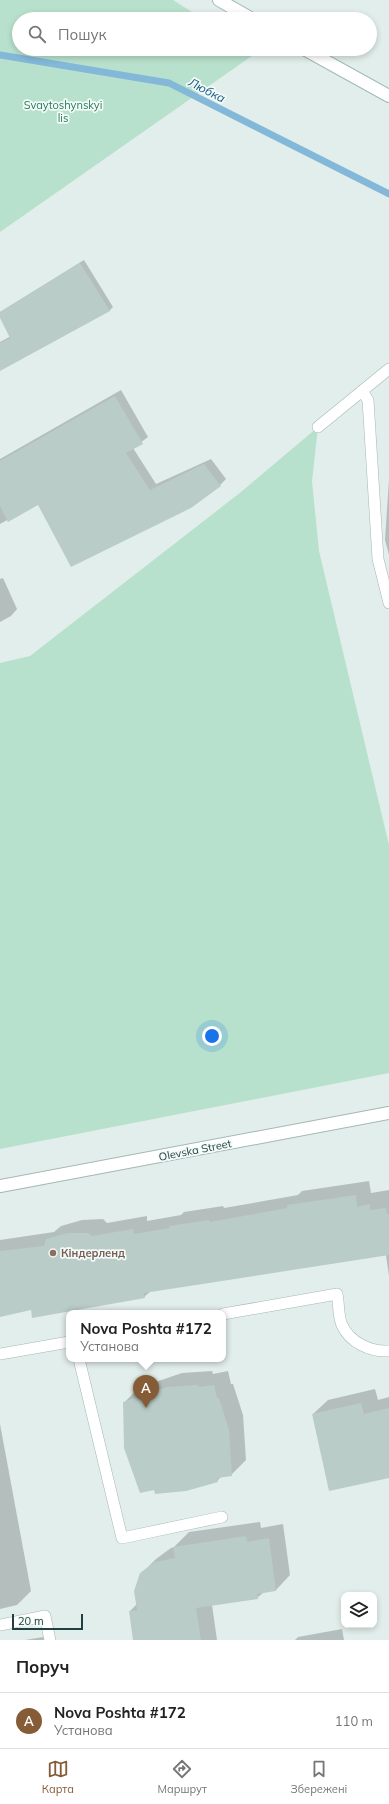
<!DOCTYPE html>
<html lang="uk">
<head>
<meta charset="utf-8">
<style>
	:root { --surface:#fff; --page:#f2f2f2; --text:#222; --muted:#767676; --line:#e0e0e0; --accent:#855c36 }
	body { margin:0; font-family:Mulish,sans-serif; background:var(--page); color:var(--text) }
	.controls { position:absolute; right:12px; bottom:12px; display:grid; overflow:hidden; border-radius:8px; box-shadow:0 2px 6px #0003 }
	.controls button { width:36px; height:36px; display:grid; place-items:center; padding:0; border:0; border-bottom:1px solid var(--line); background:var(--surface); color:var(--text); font:20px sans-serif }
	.scale { position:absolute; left:12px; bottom:10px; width:71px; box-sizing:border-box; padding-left:4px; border:2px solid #204140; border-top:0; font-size:11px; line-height:14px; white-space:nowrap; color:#204140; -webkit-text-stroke:3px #f3faf8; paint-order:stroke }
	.you { position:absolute; left:212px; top:1036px; width:14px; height:14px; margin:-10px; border:3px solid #fff; border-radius:50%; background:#1a73e8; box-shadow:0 0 0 6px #1a73e833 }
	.badge { display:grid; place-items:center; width:26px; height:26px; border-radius:50%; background:var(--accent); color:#fff; font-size:13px; font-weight:700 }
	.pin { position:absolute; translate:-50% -33px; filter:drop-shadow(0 1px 2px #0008) }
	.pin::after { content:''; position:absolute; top:21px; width:14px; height:12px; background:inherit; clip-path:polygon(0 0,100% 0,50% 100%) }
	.popup { position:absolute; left:66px; top:1310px; width:160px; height:52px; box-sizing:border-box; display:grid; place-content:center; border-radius:8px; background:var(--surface); filter:drop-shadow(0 1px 3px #0005); font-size:13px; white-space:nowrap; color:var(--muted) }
	.popup b { font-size:15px; color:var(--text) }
	.popup::after { content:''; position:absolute; left:50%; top:100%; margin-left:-8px; border:8px solid transparent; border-top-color:var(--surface) }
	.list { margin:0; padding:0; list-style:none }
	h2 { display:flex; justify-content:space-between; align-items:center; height:52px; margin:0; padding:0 16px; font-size:17px }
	h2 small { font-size:13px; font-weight:400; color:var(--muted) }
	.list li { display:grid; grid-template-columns:26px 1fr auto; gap:12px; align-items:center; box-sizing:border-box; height:56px; padding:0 16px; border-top:1px solid var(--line) }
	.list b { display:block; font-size:15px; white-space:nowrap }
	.list p { margin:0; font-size:13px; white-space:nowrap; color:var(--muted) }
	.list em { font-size:13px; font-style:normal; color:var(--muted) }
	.icon { flex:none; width:22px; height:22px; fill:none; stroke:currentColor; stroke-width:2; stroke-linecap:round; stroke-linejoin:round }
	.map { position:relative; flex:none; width:389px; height:1640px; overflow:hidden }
	.search { position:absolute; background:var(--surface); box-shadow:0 2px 6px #0003; left:12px; right:12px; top:12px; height:44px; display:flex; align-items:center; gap:10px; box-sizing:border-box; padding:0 14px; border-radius:22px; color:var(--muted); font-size:15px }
	.sheet { height:108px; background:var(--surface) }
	nav { display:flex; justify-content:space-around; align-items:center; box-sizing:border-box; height:56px; border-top:1px solid var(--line); background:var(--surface); font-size:11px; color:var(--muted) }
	nav a { display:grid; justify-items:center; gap:2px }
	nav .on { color:var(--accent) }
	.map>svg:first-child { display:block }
</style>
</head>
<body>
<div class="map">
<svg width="389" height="1640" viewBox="0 0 389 1640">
	<rect width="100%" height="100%" fill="#e2eeeb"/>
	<g fill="#b8e1cd">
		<polygon points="0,0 173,0 203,19 19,19 19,49 250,49 256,53 0,232"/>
		<polygon points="318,427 312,481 319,551 389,845 389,1073 0,1149 0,663 30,656 241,492"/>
	</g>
	<g fill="#0003">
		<polygon points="84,260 113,307 109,311 0,370 0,342 11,336 0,316 0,312"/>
		<polygon points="121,390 148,437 133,448 156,484 211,459 226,479 220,485 38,503 0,524 0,459"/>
		<polygon points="389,479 389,555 385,540"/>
		<polygon points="3,578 17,609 11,616 0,622 0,579"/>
		<polygon points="369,1181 371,1193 389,1190 389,1276 386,1255 151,1291 144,1297 32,1309 0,1316 0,1240 54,1232 61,1226 82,1220 103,1219 107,1223 147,1216 147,1221 181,1215 184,1212 223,1206 224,1208 298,1195 302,1191"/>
		<polygon points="212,1371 213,1374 228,1371 231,1384 233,1384 243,1415 246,1460 231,1475 221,1477 217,1481 124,1403 138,1388 182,1373"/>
		<polygon points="375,1389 378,1400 389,1397 389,1477 313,1414 328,1400"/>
		<polygon points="0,1424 31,1591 17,1605 0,1609"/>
		<polygon points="260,1522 261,1528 283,1524 290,1575 276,1590 264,1592 257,1598 212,1605 217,1640 134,1640 130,1611 137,1604 141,1574 156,1559 171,1548 174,1547 189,1532"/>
		<polygon points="342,1629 344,1640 295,1640 298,1637"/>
		<polygon points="43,1637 44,1640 25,1640"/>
	</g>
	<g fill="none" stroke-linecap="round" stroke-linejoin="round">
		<polyline stroke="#84b8d9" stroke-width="7" points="0,55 169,83 389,194"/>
	</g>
	<g fill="#baccc8">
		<polygon points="80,263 110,311 0,371 0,343 10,338 0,318 0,312"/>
		<polygon points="115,396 143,444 126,453 150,490 204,464 221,486 191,508 71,567 38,505 8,522 0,506 0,461"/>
		<polygon points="356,1195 357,1207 370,1204 370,1210 386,1208 387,1214 389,1214 389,1255 144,1293 145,1298 32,1318 31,1310 0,1317 0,1251 44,1246 46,1239 67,1233 88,1233 92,1236 133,1229 134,1234 170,1228 169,1226 209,1220 210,1222 287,1208 287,1205"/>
		<polygon points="198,1385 199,1387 214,1385 217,1398 219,1398 229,1430 232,1476 217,1478 218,1482 186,1491 155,1494 154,1490 140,1493 124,1448 123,1402 167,1387"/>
		<polygon points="361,1403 364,1414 389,1408 389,1478 329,1491 312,1414"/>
		<polygon points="246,1536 247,1542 269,1538 276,1591 257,1594 258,1599 196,1608 201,1640 133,1640 129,1611 137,1610 134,1591 140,1573 155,1562 175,1558 173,1547"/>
	</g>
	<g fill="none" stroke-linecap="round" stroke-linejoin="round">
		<g stroke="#a4b7b4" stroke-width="12">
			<g id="lane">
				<polyline points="362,391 368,400 378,559 389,603"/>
				<polyline points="318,427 389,369"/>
				<path d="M223,1314L337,1294C339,1303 338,1317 342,1325C350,1343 371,1352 389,1351"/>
				<polyline points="0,1354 69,1342"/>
				<polyline points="79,1359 122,1538 222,1517"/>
				<polyline points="0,1625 45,1616 50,1640"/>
			</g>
		</g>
		<g stroke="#a4b7b4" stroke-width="14">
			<polyline id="street" points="0,1186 389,1113"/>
		</g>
		<g stroke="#9fbbb8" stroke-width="14">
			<g id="secondary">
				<polyline points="219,0 252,19"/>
				<polyline points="304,49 389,96"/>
			</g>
		</g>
		<use href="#lane" stroke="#fff" stroke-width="11"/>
		<use href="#street" stroke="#fff" stroke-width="12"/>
		<use href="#secondary" stroke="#fff" stroke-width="12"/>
	</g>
	<circle fill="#8d6e63" stroke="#f3faf8" stroke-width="1.5" cx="53" cy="1253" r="4"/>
	<g text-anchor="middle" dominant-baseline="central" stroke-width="3.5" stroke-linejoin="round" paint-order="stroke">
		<g font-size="11" fill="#257d5c" stroke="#f3faf8">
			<text x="63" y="105">Svaytoshynskyi<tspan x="63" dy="13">lis</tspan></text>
		</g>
		<g font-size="11" fill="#204140" stroke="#f3faf8">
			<text transform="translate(195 1150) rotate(-11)">Olevska Street</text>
		</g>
		<g font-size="11" font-weight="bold" fill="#785e54" stroke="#f3faf8" text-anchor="start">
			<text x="61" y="1253">Кіндерленд</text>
		</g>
		<g font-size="12" font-style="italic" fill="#125684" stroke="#f3faf8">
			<text transform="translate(207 90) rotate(27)">Любка</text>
		</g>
	</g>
</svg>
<div class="controls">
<button><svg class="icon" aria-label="layers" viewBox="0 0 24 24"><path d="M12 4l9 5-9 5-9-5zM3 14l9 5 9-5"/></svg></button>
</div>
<div class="scale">20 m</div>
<div class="you"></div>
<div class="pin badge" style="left:146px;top:1408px">A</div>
<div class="popup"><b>Nova Poshta #172</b>Установа</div>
<div class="search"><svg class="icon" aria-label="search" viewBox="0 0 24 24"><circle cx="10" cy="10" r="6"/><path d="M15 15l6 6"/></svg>Пошук</div>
</div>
<section class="sheet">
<h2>Поруч<small></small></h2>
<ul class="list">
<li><span class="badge">A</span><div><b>Nova Poshta #172</b><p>Установа</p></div><em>110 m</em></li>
</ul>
</section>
<nav>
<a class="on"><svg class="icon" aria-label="map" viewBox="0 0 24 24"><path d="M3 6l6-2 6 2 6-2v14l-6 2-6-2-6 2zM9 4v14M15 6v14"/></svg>Карта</a>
<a><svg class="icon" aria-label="directions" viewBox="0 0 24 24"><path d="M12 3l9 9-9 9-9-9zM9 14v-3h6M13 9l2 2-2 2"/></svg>Маршрут</a>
<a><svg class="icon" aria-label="saved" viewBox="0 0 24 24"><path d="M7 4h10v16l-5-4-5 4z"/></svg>Збережені</a>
</nav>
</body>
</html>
